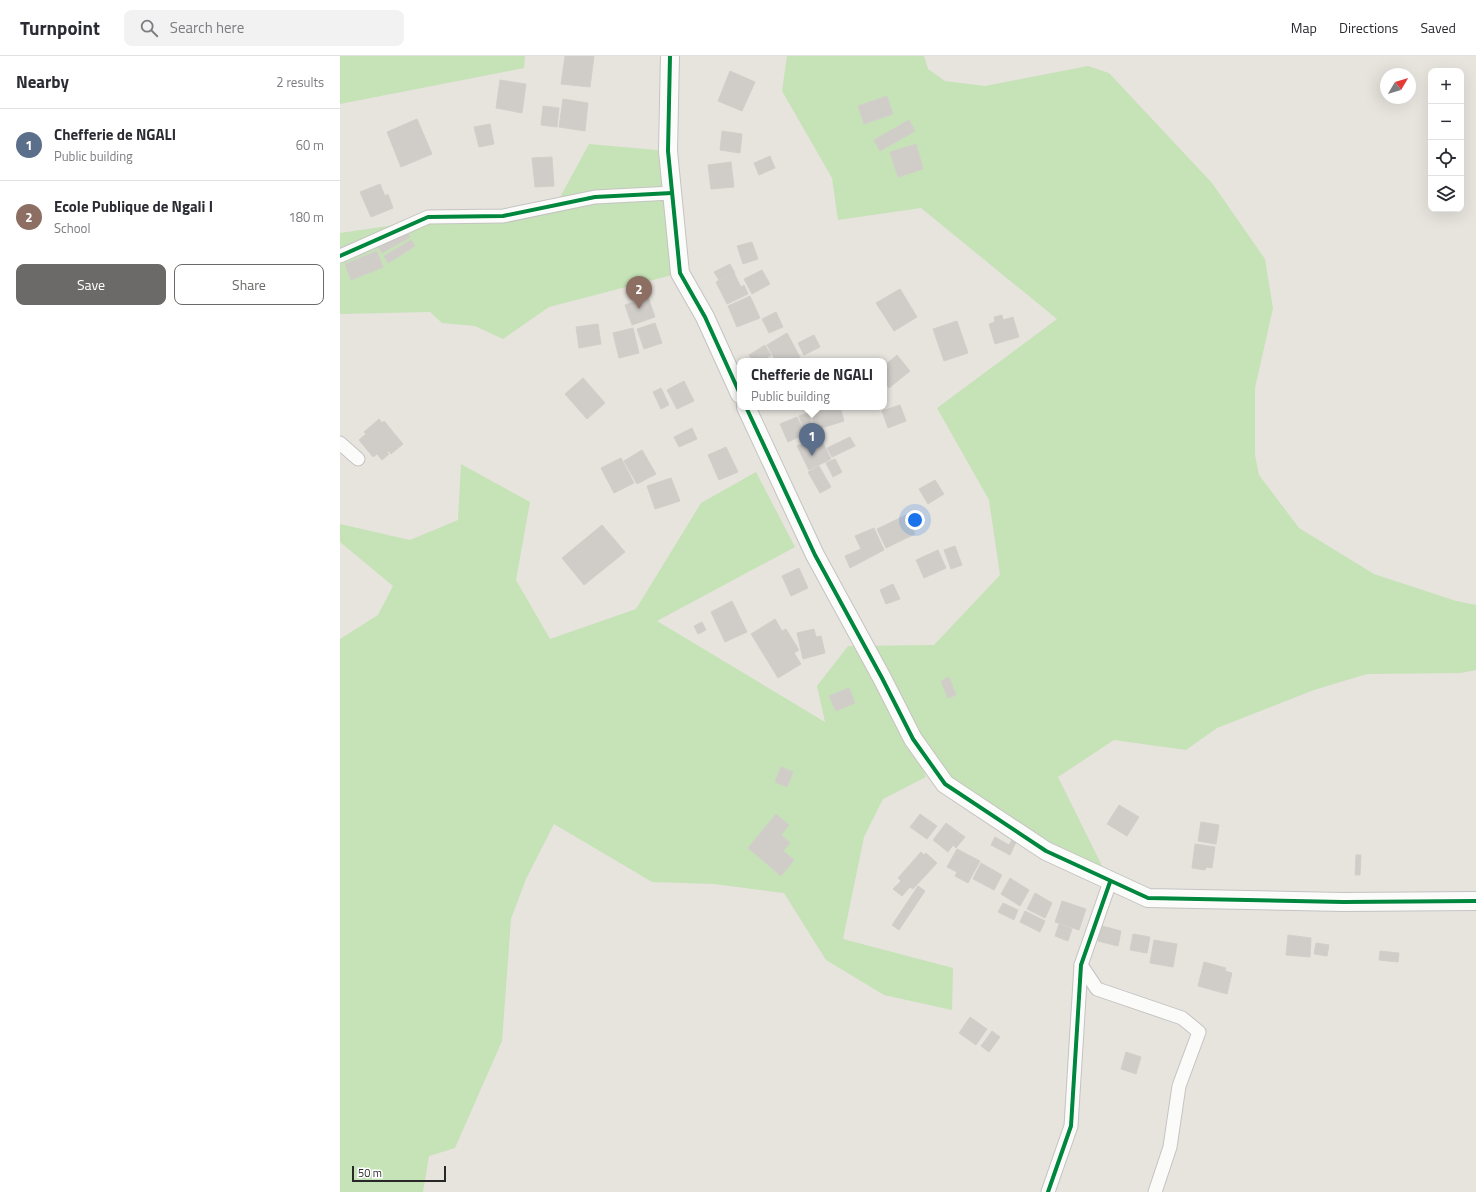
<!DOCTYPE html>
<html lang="en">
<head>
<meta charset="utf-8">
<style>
	:root { --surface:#fff; --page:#f2f2f3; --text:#2b2b33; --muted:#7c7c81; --line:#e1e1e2; --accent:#6b6a68 }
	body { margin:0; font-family:"Titillium Web",sans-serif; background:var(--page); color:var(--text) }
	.controls { position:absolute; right:12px; top:12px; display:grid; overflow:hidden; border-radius:8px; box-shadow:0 4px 16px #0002 }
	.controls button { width:36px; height:36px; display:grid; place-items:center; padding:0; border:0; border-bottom:1px solid var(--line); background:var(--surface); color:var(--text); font:20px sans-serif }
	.compass { position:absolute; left:1040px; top:12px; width:36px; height:36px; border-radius:50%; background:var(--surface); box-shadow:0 4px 16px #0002; rotate:52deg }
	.scale { position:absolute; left:12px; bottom:10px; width:94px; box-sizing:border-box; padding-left:4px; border:2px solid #282828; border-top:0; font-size:11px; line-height:14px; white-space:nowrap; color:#282828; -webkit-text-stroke:3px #fff; paint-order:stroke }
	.you { position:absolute; left:575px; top:464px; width:14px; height:14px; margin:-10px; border:3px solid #fff; border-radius:50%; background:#1a73e8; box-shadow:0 0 0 6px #1a73e833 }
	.badge { display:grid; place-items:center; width:26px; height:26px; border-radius:50%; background:var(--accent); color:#fff; font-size:13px; font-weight:700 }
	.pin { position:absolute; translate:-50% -33px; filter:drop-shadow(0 1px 2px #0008) }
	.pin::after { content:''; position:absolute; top:21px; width:14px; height:12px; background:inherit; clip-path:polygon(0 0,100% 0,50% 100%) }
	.popup { position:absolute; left:397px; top:302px; width:150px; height:52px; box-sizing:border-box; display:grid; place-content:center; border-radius:8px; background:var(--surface); filter:drop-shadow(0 1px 3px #0005); font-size:13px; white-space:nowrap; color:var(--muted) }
	.popup b { font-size:15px; color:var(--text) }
	.popup::after { content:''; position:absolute; left:50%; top:100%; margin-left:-8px; border:8px solid transparent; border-top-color:var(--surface) }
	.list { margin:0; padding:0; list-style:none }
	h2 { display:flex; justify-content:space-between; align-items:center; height:52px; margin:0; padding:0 16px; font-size:17px }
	h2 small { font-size:13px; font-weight:400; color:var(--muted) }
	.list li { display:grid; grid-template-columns:26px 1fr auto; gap:12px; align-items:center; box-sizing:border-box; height:72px; padding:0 16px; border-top:1px solid var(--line) }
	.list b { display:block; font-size:15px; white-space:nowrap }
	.list p { margin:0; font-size:13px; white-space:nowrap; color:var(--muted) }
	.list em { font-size:13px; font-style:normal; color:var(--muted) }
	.actions { display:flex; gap:8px; padding:12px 16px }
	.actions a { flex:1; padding:9px 0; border:1px solid var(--accent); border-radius:8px; text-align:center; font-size:14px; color:var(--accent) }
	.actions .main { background:var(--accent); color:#fff }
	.icon { flex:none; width:22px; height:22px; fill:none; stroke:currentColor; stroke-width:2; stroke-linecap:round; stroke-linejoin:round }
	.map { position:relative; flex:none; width:1136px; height:1136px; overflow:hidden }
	header { display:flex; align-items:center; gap:24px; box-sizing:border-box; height:56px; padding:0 20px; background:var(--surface); border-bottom:1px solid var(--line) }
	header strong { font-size:19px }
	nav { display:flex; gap:22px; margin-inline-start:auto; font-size:14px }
	.search { width:280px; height:36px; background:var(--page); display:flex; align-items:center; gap:10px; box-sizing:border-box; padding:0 14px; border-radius:8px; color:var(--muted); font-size:15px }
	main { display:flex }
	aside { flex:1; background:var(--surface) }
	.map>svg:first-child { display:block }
</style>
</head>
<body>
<header>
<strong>Turnpoint</strong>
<div class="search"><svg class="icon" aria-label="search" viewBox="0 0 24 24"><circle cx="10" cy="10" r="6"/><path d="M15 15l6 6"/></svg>Search here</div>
<nav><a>Map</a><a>Directions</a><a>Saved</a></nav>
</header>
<main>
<aside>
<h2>Nearby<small>2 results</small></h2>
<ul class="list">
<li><span class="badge" style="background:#5c6f8a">1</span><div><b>Chefferie de NGALI</b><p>Public building</p></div><em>60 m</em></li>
<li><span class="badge" style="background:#8d6e63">2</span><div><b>Ecole Publique de Ngali I</b><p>School</p></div><em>180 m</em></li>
</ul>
<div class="actions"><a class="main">Save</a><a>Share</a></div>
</aside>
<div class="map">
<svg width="1136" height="1136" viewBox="0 0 1136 1136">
	<rect width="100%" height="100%" fill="#e7e4de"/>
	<g fill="#c6e2b7">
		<polygon points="0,0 185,0 184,12 0,48"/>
		<polygon points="447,0 584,0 588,13 605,25 645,30 748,10 769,17 872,127 925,203 933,252 915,332 915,399 919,419 959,472 1034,518 1116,545 1136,549 1136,614 1121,617 1027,618 974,634 877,672 846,694 774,684 718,721 770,826 605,728 574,688 586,721 543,743 524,781 503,883 613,912 612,954 544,939 486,904 444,837 374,828 312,826 214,768 186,823 171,863 162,985 115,1092 89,1100 83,1136 0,1136 0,583 38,559 53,530 0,486 0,468 70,484 118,464 121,408 190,446 176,524 210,583 296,553 361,447 416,416 455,491 317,565 485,666 477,630 508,590 594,589 660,519 649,444 597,352 717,263 581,152 498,164 492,122 442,35"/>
		<polygon points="249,88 328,95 340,217 209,251 163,283 135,270 102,267 90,256 0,258 0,177 218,145"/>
	</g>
	<g fill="#d0cdc9" stroke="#d2cfca">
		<polygon points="225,0 254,0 250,31 221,28"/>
		<polygon points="390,15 415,26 402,55 378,45"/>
		<polygon points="160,24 186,28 182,57 156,52"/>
		<polygon points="547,40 553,58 524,68 518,50"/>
		<polygon points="223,43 248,47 245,75 219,71"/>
		<polygon points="203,50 219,52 217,71 201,69"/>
		<polygon points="77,63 92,98 61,111 47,76"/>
		<polygon points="569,64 575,75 540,95 534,84"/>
		<polygon points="150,68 154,88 139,91 134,71"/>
		<polygon points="382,75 402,78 400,97 380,94"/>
		<polygon points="576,88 583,113 558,121 550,96"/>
		<polygon points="430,100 435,112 419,119 414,107"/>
		<polygon points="212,101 214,130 195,131 192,102"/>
		<polygon points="391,106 394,131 371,133 368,109"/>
		<polygon points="40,128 45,140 48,138 53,152 31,161 20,136"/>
		<polygon points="65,173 70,181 42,197 37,189"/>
		<polygon points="71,184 75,190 48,207 44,200"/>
		<polygon points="412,186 418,203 403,208 397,190"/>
		<polygon points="37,195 43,211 11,224 5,208"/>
		<polygon points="390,208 395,217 379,224 374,216"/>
		<polygon points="422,214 430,228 412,238 404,223"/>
		<polygon points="394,217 401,231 404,229 408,238 387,248 376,226"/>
		<polygon points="560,233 577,261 554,275 536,247"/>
		<polygon points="410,240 420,262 397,271 388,250"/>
		<polygon points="308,241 315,261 292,269 285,249"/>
		<polygon points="436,256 443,271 429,277 422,263"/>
		<polygon points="662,259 663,264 673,261 679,281 655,288 649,268 655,266 654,261"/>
		<polygon points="617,265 628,297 604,305 593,273"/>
		<polygon points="315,267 322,287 304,293 297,273"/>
		<polygon points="258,268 261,288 239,292 236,271"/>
		<polygon points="293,272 299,297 279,302 273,277"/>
		<polygon points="447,277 460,301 453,305 436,305 427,289"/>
		<polygon points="474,279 480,291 464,299 458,287"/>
		<polygon points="425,289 431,299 422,305 413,305 409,299"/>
		<polygon points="557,299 570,315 549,332 544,325 544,310"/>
		<polygon points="243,322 265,347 247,363 225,338"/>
		<polygon points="344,325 354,345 337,353 327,334"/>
		<polygon points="321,332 329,349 321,353 313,336"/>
		<polygon points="560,349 566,365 548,372 542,355"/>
		<polygon points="483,351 500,351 504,365 475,374 470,355"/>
		<polygon points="468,357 474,373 465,376 459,360"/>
		<polygon points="457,361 465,378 448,386 440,368"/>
		<polygon points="39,363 42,367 44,365 63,388 51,398 49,395 47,397 49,398 42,404 37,398 33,401 19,384 26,378 24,376"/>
		<polygon points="352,372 357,383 339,391 334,381"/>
		<polygon points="479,379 491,403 469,414 457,390"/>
		<polygon points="510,381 515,390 492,401 487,392"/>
		<polygon points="386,391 398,416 379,424 368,399"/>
		<polygon points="302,394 316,418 297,428 284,405"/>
		<polygon points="281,402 294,427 274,437 261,412"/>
		<polygon points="495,403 502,416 493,421 486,407"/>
		<polygon points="479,410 491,431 480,437 468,416"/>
		<polygon points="331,422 340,445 315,453 307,430"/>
		<polygon points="595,424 604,438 588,448 579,433"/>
		<polygon points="566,459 575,478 546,492 537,473"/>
		<polygon points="262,469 285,496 244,529 222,502"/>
		<polygon points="534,472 544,494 510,512 505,500 521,493 515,480"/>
		<polygon points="615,490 622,509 611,513 604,494"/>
		<polygon points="598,494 606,512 584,522 576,504"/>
		<polygon points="459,512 468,532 451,540 442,520"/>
		<polygon points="553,528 560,543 546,548 540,534"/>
		<polygon points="392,545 407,576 385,586 371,556"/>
		<polygon points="435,563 442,575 446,573 459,594 454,597 461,608 438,622 411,578"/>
		<polygon points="362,566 366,574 358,578 354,570"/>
		<polygon points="474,573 476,581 481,580 485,597 463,603 457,577"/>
		<polygon points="609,621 616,639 608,642 601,625"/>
		<polygon points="509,632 515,647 496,655 489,640"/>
		<polygon points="441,711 453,716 447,731 435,726"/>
		<polygon points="779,749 799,761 787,780 767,768"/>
		<polygon points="436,758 449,769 441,779 450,787 443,795 454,804 441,820 408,792"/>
		<polygon points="580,758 597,770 587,783 570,771"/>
		<polygon points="861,766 879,769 876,788 858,785"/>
		<polygon points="606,767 625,781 616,792 613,789 608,796 593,784"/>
		<polygon points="655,781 669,789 673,782 677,784 670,799 651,789"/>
		<polygon points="855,788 875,791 872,812 866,811 865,814 852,812"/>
		<polygon points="617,793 640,805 628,827 615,820 617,816 607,811"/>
		<polygon points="581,796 584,799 586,797 597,807 573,833 570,831 562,840 553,833 561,825 558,822"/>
		<polygon points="1016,799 1021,799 1020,819 1015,819"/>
		<polygon points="641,807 662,819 654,834 633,823"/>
		<polygon points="670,822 689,834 680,850 661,838"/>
		<polygon points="578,830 585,835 559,874 552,869"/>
		<polygon points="695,837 712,847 705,862 687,853"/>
		<polygon points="722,845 746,853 739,874 715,866"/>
		<polygon points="663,847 678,854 674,864 658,856"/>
		<polygon points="685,855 705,865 700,876 680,866"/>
		<polygon points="719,868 732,873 728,885 715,880"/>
		<polygon points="762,870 781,875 778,890 758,885"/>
		<polygon points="793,878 810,881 807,897 790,894"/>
		<polygon points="948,879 971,882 970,901 946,899"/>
		<polygon points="814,884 837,888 833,911 810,907"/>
		<polygon points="976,887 989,889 987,900 974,898"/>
		<polygon points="1040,895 1059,897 1058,906 1039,904"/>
		<polygon points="864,906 886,912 885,915 892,917 887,938 858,930"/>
		<polygon points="630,961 647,973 636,989 619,977"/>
		<polygon points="652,975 660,981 649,996 641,990"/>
		<polygon points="786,996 801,1001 796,1018 781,1013"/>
	</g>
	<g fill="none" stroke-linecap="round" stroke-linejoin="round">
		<g stroke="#c5c3c3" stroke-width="15">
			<g id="street">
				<polyline points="0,200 88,161 163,160 255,141 332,137"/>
				<polyline points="0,387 18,403"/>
				<polyline points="741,909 757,933 842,962 859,976 839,1030 830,1091 815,1136"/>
				<polyline points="708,1136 731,1070 741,909 770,826"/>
			</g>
		</g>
		<g stroke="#c5c3c3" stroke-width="20">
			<g id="secondary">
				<polyline points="330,0 328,95 340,217 365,261 400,338"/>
				<polyline points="406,351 475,499 542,622 573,683 605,728 706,795 808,842 1003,846 1136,845"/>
			</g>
		</g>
		<use href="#street" stroke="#fbfbfa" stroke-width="13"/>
		<use href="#secondary" stroke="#fbfbfa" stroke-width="18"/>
		<g stroke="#fff" stroke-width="6">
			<g id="cycleway">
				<polyline points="330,0 328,95 340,217 365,261 400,338"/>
				<polyline points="0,200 88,161 163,160 255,141 332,137"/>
				<polyline points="406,351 475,499 542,622 573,683 605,728 706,795 808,842 1003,846 1136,845"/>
				<polyline points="708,1136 731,1070 741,909 770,826"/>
			</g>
		</g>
		<use href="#cycleway" stroke="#00873e" stroke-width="4"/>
	</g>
</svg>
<div class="controls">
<button>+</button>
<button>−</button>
<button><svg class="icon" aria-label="locate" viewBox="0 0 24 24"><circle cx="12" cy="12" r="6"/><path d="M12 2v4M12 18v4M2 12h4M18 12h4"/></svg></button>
<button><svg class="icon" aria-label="layers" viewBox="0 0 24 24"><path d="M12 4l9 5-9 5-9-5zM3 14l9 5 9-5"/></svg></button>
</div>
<svg class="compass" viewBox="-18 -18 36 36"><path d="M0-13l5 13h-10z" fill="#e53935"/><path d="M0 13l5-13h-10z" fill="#7c7c81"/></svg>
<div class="scale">50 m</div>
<div class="you"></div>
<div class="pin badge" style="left:472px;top:400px;background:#5c6f8a">1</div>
<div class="popup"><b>Chefferie de NGALI</b>Public building</div>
<div class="pin badge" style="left:299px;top:253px;background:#8d6e63">2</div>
</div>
</main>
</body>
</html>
